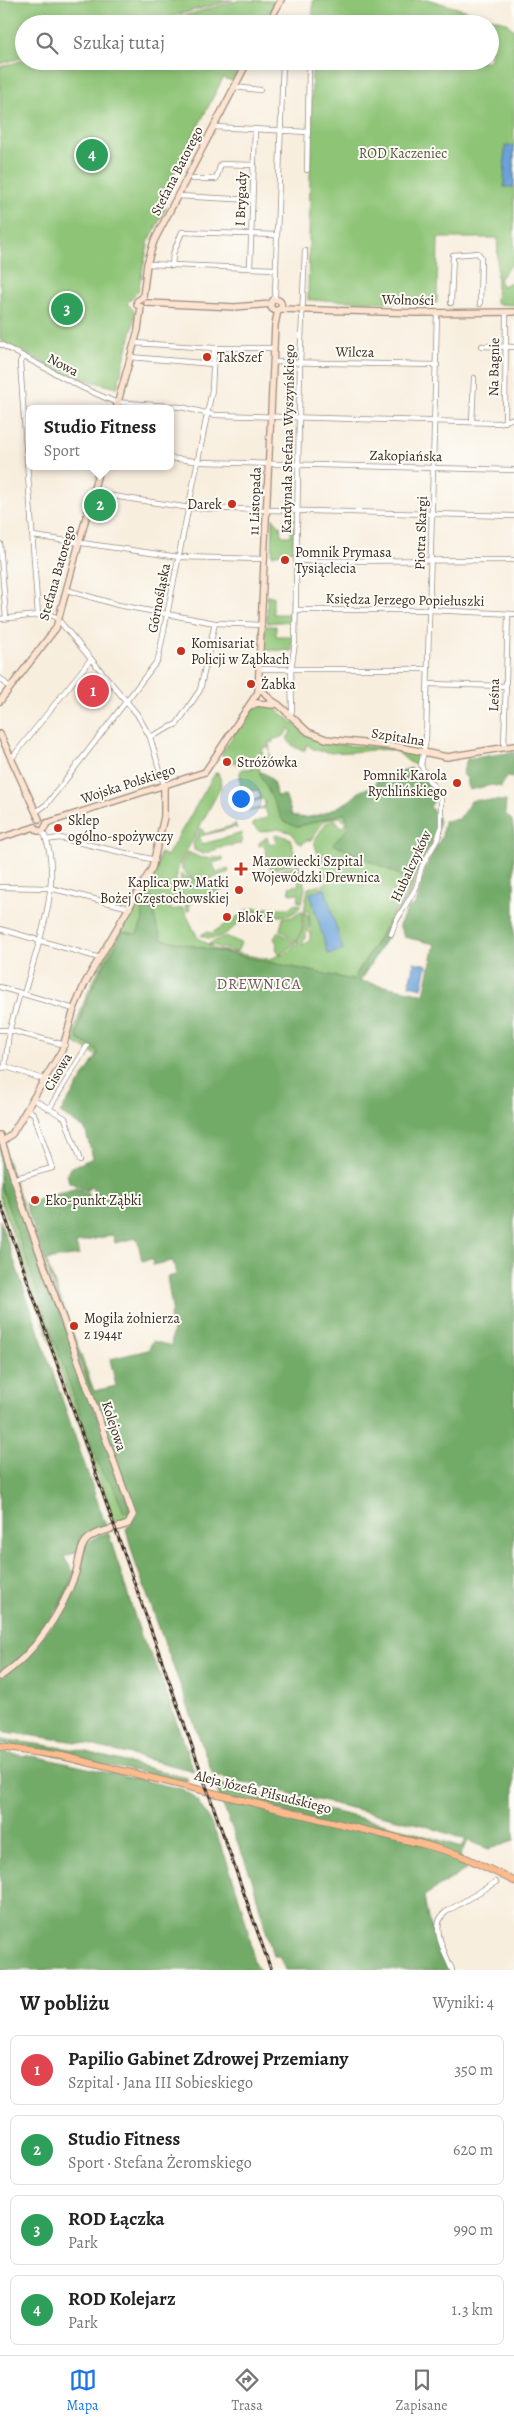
<!DOCTYPE html>
<html lang="pl">
<head>
<meta charset="utf-8">
<style>
	:root { --surface:#fff; --page:#f6f6f6; --text:#222; --muted:#767676; --line:#e0e0e0; --accent:#1a73e8 }
	body { margin:0; font-family:Alegreya,serif; background:var(--page); color:var(--text) }
	.you { position:absolute; left:240px; top:798px; width:18px; height:18px; margin:-12px; border:4px solid #fff; border-radius:50%; background:#1a73e8; box-shadow:0 0 0 8px #1a73e833 }
	.badge { display:grid; place-items:center; width:32px; height:32px; border-radius:50%; background:var(--accent); color:#fff; font-size:16px; font-weight:700 }
	.pin { position:absolute; translate:-50% -50%; border:2px solid #fff; box-shadow:0 1px 5px #0006 }
	.popup { position:absolute; left:26px; top:405px; width:148px; height:65px; box-sizing:border-box; display:grid; place-content:center; border-radius:8px; background:var(--surface); filter:drop-shadow(0 1px 4px #0005); font-size:16px; white-space:nowrap; color:var(--muted) }
	.popup b { font-size:19px; color:var(--text) }
	.popup::after { content:''; position:absolute; left:50%; top:100%; margin-left:-10px; border:10px solid transparent; border-top-color:var(--surface) }
	.list { margin:0; padding:0; list-style:none }
	h2 { display:flex; justify-content:space-between; align-items:center; height:65px; margin:0; padding:0 20px; font-size:21px }
	h2 small { font-size:16px; font-weight:400; color:var(--muted) }
	.list li { display:grid; grid-template-columns:32px 1fr auto; gap:15px; align-items:center; box-sizing:border-box; height:70px; margin:0 10px 10px; padding:0 10px; border:1px solid var(--line); border-radius:8px }
	.list b { display:block; font-size:19px; white-space:nowrap }
	.list p { margin:0; font-size:16px; white-space:nowrap; color:var(--muted) }
	.list em { font-size:16px; font-style:normal; color:var(--muted) }
	.icon { flex:none; width:28px; height:28px; fill:none; stroke:currentColor; stroke-width:2; stroke-linecap:round; stroke-linejoin:round }
	.map { position:relative; flex:none; width:514px; height:1970px; overflow:hidden }
	.search { position:absolute; background:var(--surface); box-shadow:0 2px 8px #0003; left:15px; right:15px; top:15px; height:55px; display:flex; align-items:center; gap:12px; box-sizing:border-box; padding:0 18px; border-radius:28px; color:var(--muted); font-size:19px }
	.sheet { height:385px; background:var(--surface) }
	nav { display:flex; justify-content:space-around; align-items:center; box-sizing:border-box; height:70px; border-top:1px solid var(--line); background:var(--surface); font-size:14px; color:var(--muted) }
	nav a { display:grid; justify-items:center; gap:2px }
	nav .on { color:var(--accent) }
	.map>svg:first-child { display:block }
</style>
</head>
<body>
<div class="map">
<svg width="514" height="1970" viewBox="0 0 514 1970">
	<rect width="100%" height="100%" fill="#fdfcf7"/>
	<filter id="ink" filterUnits="userSpaceOnUse"><feTurbulence type="fractalNoise" baseFrequency=".02" numOctaves="2"/><feDisplacementMap in="SourceGraphic" scale="10" xChannelSelector="R" yChannelSelector="G"/><feConvolveMatrix kernelMatrix="1 2 1 2 8 2 1 2 1" color-interpolation-filters="sRGB"/></filter>
	<filter id="wash" filterUnits="userSpaceOnUse"><feTurbulence type="fractalNoise" baseFrequency=".0096" numOctaves="4" result="noise"/><feDisplacementMap in="SourceGraphic" scale="20" xChannelSelector="R" yChannelSelector="G"/><feGaussianBlur stdDeviation="1.12" result="paint"/><feColorMatrix in="noise" values="0 0 0 0 0 0 0 0 0 0 0 0 0 0 0 0 0 1.4 0 .05"/><feComposite in="paint" operator="in"/></filter>
	<g filter="url(#wash)">
		<rect width="100%" height="100%" fill="#f8eede"/>
		<g fill="#8ec476" stroke="#64774a">
			<polygon points="0,0 233,0 143,24 24,24 24,57 0,64"/>
			<polygon points="240,0 275,1 263,24 155,24"/>
			<polygon points="313,0 430,0 505,22 514,30 514,262 499,279 502,286 514,281 514,305 496,304 498,238 438,238 437,303 308,300 312,61 490,61 490,24 313,24"/>
			<polygon points="24,60 243,61 232,81 223,78 158,204 166,208 149,241 138,291 127,303 135,312 134,322 117,388 64,374 0,340 0,67"/>
			<polygon points="273,518 280,526 282,536 291,536 291,526 294,526 294,550 272,555"/>
			<polygon points="267,596 273,596 273,614 289,614 290,608 291,609 290,596 293,596 292,621 267,623"/>
			<polygon points="265,626 276,626 276,636 292,636 292,651 264,650"/>
			<path d="M268,706C287,712 298,732 318,740C347,751 395,740 418,758L419,765C408,766 402,752 392,750C372,747 320,761 307,744L305,750C296,750 291,745 287,738L292,731L289,729L284,736L272,740L273,743L269,741L270,752L269,747L262,748L263,758L270,757V753L271,763L238,765L239,763L236,765L235,762H232L231,765L232,757H225V765V757L221,754L249,711L255,707Z"/>
			<path d="M259,768L283,821L297,827L345,813L349,827L334,844L398,874L408,888L353,980L161,939L155,921L153,900L148,897L142,904L143,920L137,934L126,932C104,965 84,995 77,1034L78,1039L97,1050L98,1054L96,1055L72,1041C85,980 125,926 156,872L160,853L167,856L214,775H217L214,774L218,772L222,785L179,865L176,880L180,902L176,904L174,901L170,902L171,910L183,908L198,938L215,949L268,959L285,954L296,944H299L297,943L304,927V912L308,915L309,926L302,946L310,940C310,931 311,920 308,911H304L308,888L320,885L321,889L323,888V884L326,883L314,841L326,823L336,820L342,828L346,823L340,817L324,821L310,841L309,839L302,844L296,841L292,833L278,829L261,832L253,826V823L268,817L265,808L249,811L265,807V802L262,799L246,803L261,797L258,790L241,793L240,773L242,769Z"/>
			<polygon points="235,823 237,829 235,827 200,836 200,841 203,844 242,833 241,844 226,846 203,854 194,850 193,843 201,828 205,834 235,825"/>
			<polygon points="276,834 290,838 297,862 271,870 265,857 267,856 264,845 259,846 259,843 267,837 269,843 273,844 276,841 275,835"/>
			<path d="M188,852L201,858H223V860L213,863L216,872L228,869L229,872C212,877 198,890 182,869V863Z"/>
			<polygon points="299,864 305,888 302,902 298,902 299,893 290,894 289,887 299,885 297,875 283,873 261,879 261,877"/>
			<polygon points="181,874 202,884 228,881 230,888 194,898 194,901 189,906 190,910 187,911 180,889"/>
			<path d="M293,904L301,905C291,923 270,914 254,912L253,908H289Z"/>
			<path d="M249,909L250,913C238,923 219,947 201,935L206,932L212,933Z"/>
			<polygon points="300,911 303,912 302,929 296,942 280,930 283,918 292,917"/>
			<polygon points="279,932 295,943 280,955 276,948 277,944 274,938"/>
			<polygon points="226,936 241,943 237,952 208,944"/>
			<polygon points="0,1183 89,1440 103,1475 113,1485 123,1511 131,1514 126,1523 115,1527 0,1198"/>
		</g>
		<g fill="#72aa67" stroke="#566a42" fill-rule="evenodd">
			<polygon points="514,752 514,778 506,777 501,787 492,785 469,790 467,778 462,774 467,759"/>
			<path d="M411,768C421,776 433,787 435,799L430,807L438,817L439,824L435,837L419,866L411,893L392,925L389,934L360,981L424,994L435,944L404,937L399,925L408,908L416,904L426,867L442,836L444,821L459,819L471,801L475,800L506,801L505,813L512,820L514,833V1841L489,1849L468,1841L460,1855L467,1869L424,1896L428,1919L449,1970H285L279,1956H273L251,1876L214,1783L382,1823L462,1847L466,1840L426,1826L213,1775L135,1562L126,1529L134,1519L25,1203L77,1188L89,1194V1201L95,1199L93,1189L90,1187L87,1191L69,1182L67,1174L70,1168L93,1158L85,1129L60,1113L98,1054L97,1050L78,1039L77,1035C84,996 104,966 123,932L137,934L143,920L142,906L147,898L151,897C155,905 153,914 156,923C157,929 161,932 161,939L353,980L408,892V888L398,874L333,844L349,827L345,813L297,827L283,821L259,772C272,774 275,784 276,796L285,795L292,815C307,823 333,810 347,802C352,800 355,795 359,792C367,787 373,788 378,779ZM113,1235L115,1243L137,1238L142,1261L152,1259L153,1265L173,1261L176,1275L167,1277L172,1308L168,1325L173,1327L171,1346L153,1341L148,1350L110,1359L116,1386L94,1391L46,1260L79,1255L76,1243Z"/>
			<polygon points="0,1140 131,1514 123,1511 113,1485 103,1475 89,1440 0,1183"/>
			<path d="M0,1220L107,1529L90,1535L80,1551L64,1557L74,1573C58,1612 35,1650 0,1674Z"/>
			<polygon points="108,1532 141,1636 157,1667 194,1771 83,1743 0,1731 0,1678 51,1626 86,1545 92,1539"/>
			<polygon points="0,1739 79,1750 187,1778 188,1782 0,1744"/>
			<path d="M0,1753L38,1757L182,1789C186,1792 192,1794 195,1798C221,1831 238,1893 249,1934C253,1947 250,1960 259,1970H0Z"/>
		</g>
		<g fill="#6ba2d9" stroke="#53667c">
			<polygon points="505,146 514,146 514,187 504,187"/>
			<polygon points="325,889 343,950 328,954 310,893"/>
			<polygon points="414,962 427,965 422,988 409,985"/>
		</g>
	</g>
	<g filter="url(#ink)">
		<g fill="none" stroke-linecap="round" stroke-linejoin="round">
			<g stroke="#9a8c7e" stroke-width="6">
				<g id="street">
					<polyline points="273,16 283,22 310,23"/>
					<polyline points="234,87 260,90"/>
					<polyline points="214,127 308,132"/>
					<polyline points="307,170 309,67"/>
					<polyline points="192,179 216,179 221,164 254,165"/>
					<polyline points="178,196 252,200"/>
					<polyline points="147,264 276,269"/>
					<polyline points="172,266 173,254 182,232 277,235"/>
					<polyline points="250,268 255,130"/>
					<polyline points="273,301 275,296 283,61"/>
					<polyline points="451,303 453,255 478,253 481,257 480,304"/>
					<polyline points="134,343 214,348 274,348"/>
					<polyline points="0,344 83,388 115,402 181,407 214,415 500,423 514,418"/>
					<polyline points="482,346 514,347"/>
					<polyline points="23,357 20,362 38,615"/>
					<polyline points="130,357 213,364"/>
					<polyline points="274,362 437,365"/>
					<polyline points="472,422 474,378"/>
					<polyline points="505,422 506,312"/>
					<polyline points="170,458 202,462 514,470"/>
					<polyline points="93,493 190,508 514,516"/>
					<polyline points="33,536 179,557 265,559"/>
					<polyline points="0,544 6,618"/>
					<polyline points="297,561 514,560"/>
					<polyline points="67,590 118,605 215,623 262,625"/>
					<polyline points="296,610 430,610 514,614"/>
					<polyline points="0,619 48,614 56,617 137,714 150,737 164,785"/>
					<polyline points="260,669 428,669"/>
					<polyline points="0,678 10,688"/>
					<polyline points="428,684 506,686"/>
					<polyline points="289,716 292,711 291,669 295,643 300,363 305,251"/>
					<polyline points="150,737 177,724 200,690 215,623"/>
					<polyline points="504,747 508,614"/>
					<polyline points="11,759 91,659"/>
					<polyline points="36,812 47,804 158,660 212,390 214,348"/>
					<polyline points="46,840 60,838 155,860"/>
					<polyline points="0,887 50,888 130,908"/>
					<polyline points="0,929 100,958"/>
					<polyline points="391,934 396,921 416,888 422,866 438,838 441,828 441,795 427,778 421,765 426,739 437,313"/>
					<polyline points="0,987 74,1009"/>
					<path d="M24,994C37,946 65,880 43,831"/>
					<polyline points="0,1030 9,1030 65,1045"/>
					<polyline points="5,1067 9,1032 20,993"/>
					<polyline points="0,1068 7,1067 45,1080"/>
					<polyline points="33,1099 65,1118 80,1161"/>
					<polyline points="49,1109 87,1046"/>
					<polyline points="13,1179 52,1168 34,1114 27,1109"/>
					<path d="M452,1970C446,1954 428,1925 446,1912L496,1882"/>
				</g>
			</g>
			<g stroke="#9a8c7e" stroke-width="8">
				<g id="secondary">
					<polyline points="268,24 281,0"/>
					<polyline points="143,297 147,264 154,241 248,61"/>
					<circle cx="276" cy="305" r="5.5"/>
					<polyline points="147,303 235,307 271,304"/>
					<polyline points="141,307 137,305 137,301 143,297"/>
					<polyline points="280,309 419,313 514,312"/>
					<polyline points="116,409 138,330 141,307"/>
					<polyline points="261,682 263,691 270,699 279,705 308,732 326,739 400,747 447,757 514,746"/>
					<polyline points="0,701 56,628 100,466"/>
					<polyline points="249,707 257,703 273,705"/>
					<polyline points="0,734 39,819"/>
					<polyline points="47,823 205,772 258,692 275,325 278,310"/>
					<polyline points="35,827 38,831 43,831 47,823"/>
					<polyline points="0,838 35,827"/>
					<path d="M0,1135L21,1201L133,1515L128,1524C116,1529 98,1530 88,1539C79,1546 79,1565 75,1575C61,1614 35,1653 0,1677"/>
					<polyline points="2,1142 12,1134 62,1050 74,1009 85,983 152,868 164,817 164,785"/>
				</g>
			</g>
			<g stroke="#9a8c7e" stroke-width="8">
				<polyline id="primary" points="0,1747 62,1756 422,1844 460,1855 514,1881"/>
			</g>
			<use href="#street" stroke="#fff" stroke-width="4.5"/>
			<use href="#secondary" stroke="#fde4d1" stroke-width="5.5"/>
			<use href="#primary" stroke="#fbbb8c" stroke-width="6"/>
			<g stroke="#3b2a1e" stroke-width="3">
				<polyline id="rail" points="0,1202 271,1970"/>
			</g>
			<use href="#rail" stroke="#fdfcf7" stroke-width="1" stroke-dasharray="4" stroke-linecap="butt"/>
		</g>
	</g>
	<g fill="#c8321e" stroke="#fdfcf7" stroke-width="2">
		<circle cx="207" cy="357" r="5"/>
		<circle cx="232" cy="504" r="5"/>
		<circle cx="285" cy="560" r="5"/>
		<circle cx="181" cy="651" r="5"/>
		<circle cx="251" cy="684" r="5"/>
		<circle cx="227" cy="762" r="5"/>
		<circle cx="457" cy="783" r="5"/>
		<circle cx="58" cy="828" r="5"/>
		<path d="M238.5 861.5h5v5h5v5h-5v5h-5v-5h-5v-5h5z"/>
		<circle cx="239" cy="890" r="5"/>
		<circle cx="227" cy="917" r="5"/>
		<circle cx="35" cy="1200" r="5"/>
		<circle cx="74" cy="1326" r="5"/>
	</g>
	<g text-anchor="middle" dominant-baseline="central" stroke-width="4" stroke-linejoin="round" paint-order="stroke">
		<g font-size="14" fill="#545838" stroke="#fdfcf7">
			<text x="403" y="153">ROD Kaczeniec</text>
		</g>
		<g font-size="14" fill="#3b2a1e" stroke="#fdfcf7">
			<text transform="translate(177 171) rotate(-63)">Stefana Batorego</text>
			<text transform="translate(241 199) rotate(-88)">I Brygady</text>
			<text transform="translate(408 300) rotate(1)">Wolności</text>
			<text transform="translate(355 352) rotate(1)">Wilcza</text>
			<text transform="translate(63 365) rotate(28)">Nowa</text>
			<text transform="translate(494 367) rotate(-89)">Na Bagnie</text>
			<text transform="translate(288 439) rotate(-89)">Kardynała Stefana Wyszyńskiego</text>
			<text transform="translate(406 456) rotate(1)">Zakopiańska</text>
			<text transform="translate(255 501) rotate(-88)">11 Listopada</text>
			<text transform="translate(421 533) rotate(-88)">Piotra Skargi</text>
			<text transform="translate(57 573) rotate(-74)">Stefana Batorego</text>
			<text transform="translate(159 598) rotate(-79)">Górnośląska</text>
			<text transform="translate(405 600) rotate(1)">Księdza Jerzego Popiełuszki</text>
			<text transform="translate(494 695) rotate(-88)">Leśna</text>
			<text transform="translate(398 737) rotate(9)">Szpitalna</text>
			<text transform="translate(128 784) rotate(-18)">Wojska Polskiego</text>
			<text transform="translate(411 866) rotate(-65)">Hubalczyków</text>
			<text transform="translate(58 1072) rotate(-59)">Cisowa</text>
			<text transform="translate(114 1426) rotate(72)">Kolejowa</text>
			<text transform="translate(263 1792) rotate(14)">Aleja Józefa Piłsudskiego</text>
		</g>
		<g font-size="14" fill="#3b2a1e" stroke="#fdfcf7" text-anchor="start">
			<text x="217" y="357">TakSzef</text>
			<text x="222" y="504" text-anchor="end">Darek</text>
			<text x="295" y="552">Pomnik Prymasa<tspan x="295" dy="16">Tysiąclecia</tspan></text>
			<text x="191" y="643">Komisariat<tspan x="191" dy="16">Policji w Ząbkach</tspan></text>
			<text x="261" y="684">Żabka</text>
			<text x="237" y="762">Stróżówka</text>
			<text x="447" y="775" text-anchor="end">Pomnik Karola<tspan x="447" dy="16">Rychlińskiego</tspan></text>
			<text x="68" y="820">Sklep<tspan x="68" dy="16">ogólno-spożywczy</tspan></text>
			<text x="252" y="861">Mazowiecki Szpital<tspan x="252" dy="16">Wojewódzki Drewnica</tspan></text>
			<text x="229" y="882" text-anchor="end">Kaplica pw. Matki<tspan x="229" dy="16">Bożej Częstochowskiej</tspan></text>
			<text x="237" y="917">Blok E</text>
			<text x="45" y="1200">Eko-punkt Ząbki</text>
			<text x="84" y="1318">Mogiła żołnierza<tspan x="84" dy="16">z 1944r</tspan></text>
		</g>
		<g font-size="15" letter-spacing="1" fill="#77545b" stroke="#fdfcf7">
			<text x="259" y="984">DREWNICA</text>
		</g>
	</g>
</svg>
<div class="you"></div>
<div class="pin badge" style="left:93px;top:691px;background:#e0444e">1</div>
<div class="pin badge" style="left:100px;top:505px;background:#2e9e5b">2</div>
<div class="popup"><b>Studio Fitness</b>Sport</div>
<div class="pin badge" style="left:67px;top:309px;background:#2e9e5b">3</div>
<div class="pin badge" style="left:92px;top:155px;background:#2e9e5b">4</div>
<div class="search"><svg class="icon" aria-label="search" viewBox="0 0 24 24"><circle cx="10" cy="10" r="6"/><path d="M15 15l6 6"/></svg>Szukaj tutaj</div>
</div>
<section class="sheet">
<h2>W pobliżu<small>Wyniki: 4</small></h2>
<ul class="list">
<li><span class="badge" style="background:#e0444e">1</span><div><b>Papilio Gabinet Zdrowej Przemiany</b><p>Szpital · Jana III Sobieskiego</p></div><em>350 m</em></li>
<li><span class="badge" style="background:#2e9e5b">2</span><div><b>Studio Fitness</b><p>Sport · Stefana Żeromskiego</p></div><em>620 m</em></li>
<li><span class="badge" style="background:#2e9e5b">3</span><div><b>ROD Łączka</b><p>Park</p></div><em>990 m</em></li>
<li><span class="badge" style="background:#2e9e5b">4</span><div><b>ROD Kolejarz</b><p>Park</p></div><em>1.3 km</em></li>
</ul>
</section>
<nav>
<a class="on"><svg class="icon" aria-label="map" viewBox="0 0 24 24"><path d="M3 6l6-2 6 2 6-2v14l-6 2-6-2-6 2zM9 4v14M15 6v14"/></svg>Mapa</a>
<a><svg class="icon" aria-label="directions" viewBox="0 0 24 24"><path d="M12 3l9 9-9 9-9-9zM9 14v-3h6M13 9l2 2-2 2"/></svg>Trasa</a>
<a><svg class="icon" aria-label="saved" viewBox="0 0 24 24"><path d="M7 4h10v16l-5-4-5 4z"/></svg>Zapisane</a>
</nav>
</body>
</html>
